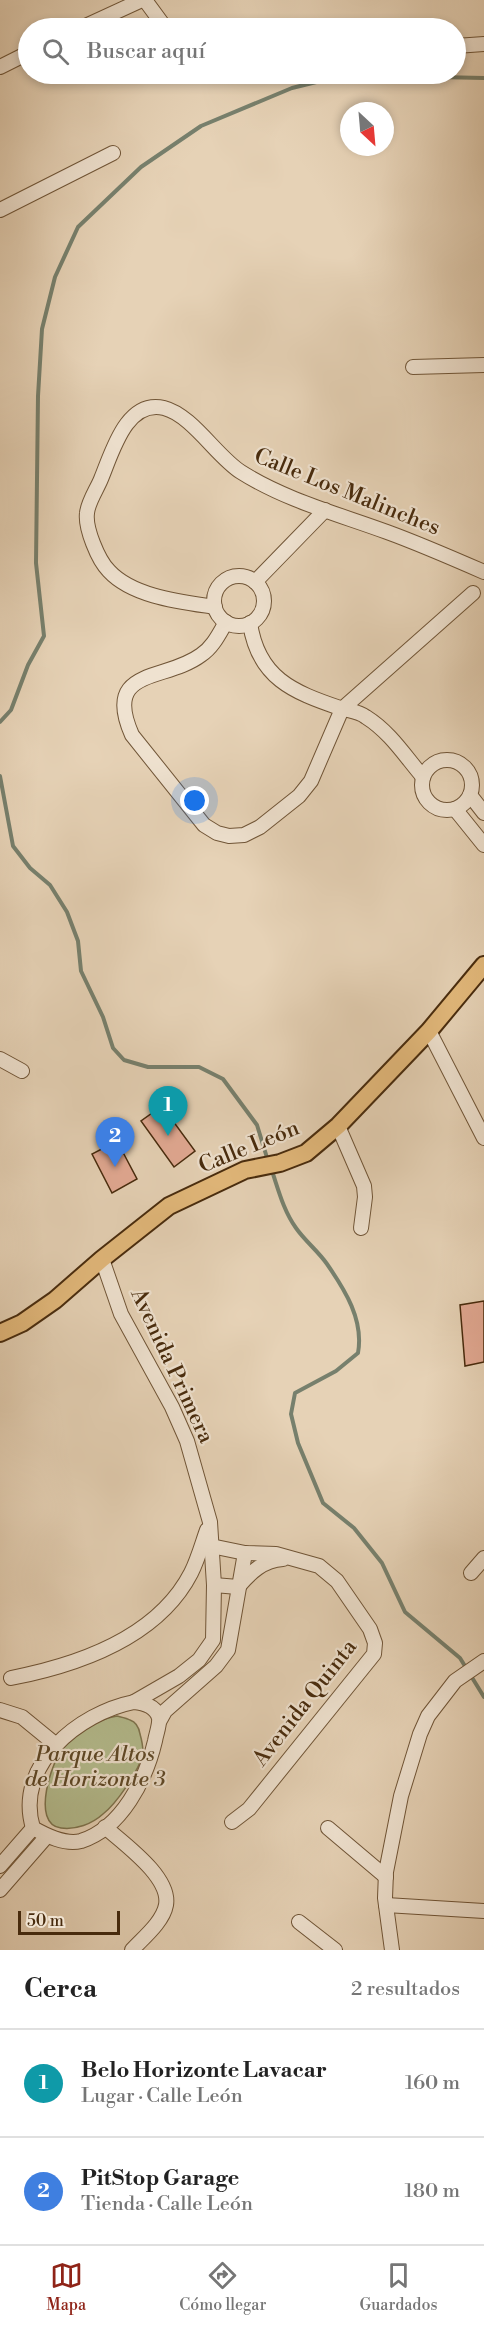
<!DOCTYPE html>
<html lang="es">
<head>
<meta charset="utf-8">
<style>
	:root { --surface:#fff; --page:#f6f6f6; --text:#222; --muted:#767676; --line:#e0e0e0; --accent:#8f2418 }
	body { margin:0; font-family:"Libre Bodoni",serif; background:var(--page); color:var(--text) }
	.compass { position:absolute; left:340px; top:102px; width:54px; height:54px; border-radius:50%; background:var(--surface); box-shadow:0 3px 9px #0003; rotate:154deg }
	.scale { position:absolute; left:18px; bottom:15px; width:102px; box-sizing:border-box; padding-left:6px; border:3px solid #482b0d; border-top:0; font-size:16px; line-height:21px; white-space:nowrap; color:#482b0d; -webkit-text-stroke:4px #efe2d0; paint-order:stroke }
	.you { position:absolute; left:195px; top:801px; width:21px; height:21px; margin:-15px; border:4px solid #fff; border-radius:50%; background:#1a73e8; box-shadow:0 0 0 9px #1a73e833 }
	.badge { display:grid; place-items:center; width:39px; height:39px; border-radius:50%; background:var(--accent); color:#fff; font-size:20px; font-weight:700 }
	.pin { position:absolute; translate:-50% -50px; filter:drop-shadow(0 2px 3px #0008) }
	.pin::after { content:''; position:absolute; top:32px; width:21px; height:18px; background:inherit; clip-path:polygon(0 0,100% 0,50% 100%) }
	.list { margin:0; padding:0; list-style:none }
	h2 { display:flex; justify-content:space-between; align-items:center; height:78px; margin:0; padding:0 24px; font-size:26px }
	h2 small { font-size:20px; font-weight:400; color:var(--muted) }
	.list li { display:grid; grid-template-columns:39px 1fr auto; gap:18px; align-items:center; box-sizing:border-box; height:108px; padding:0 24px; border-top:2px solid var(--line) }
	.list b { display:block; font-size:22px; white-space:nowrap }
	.list p { margin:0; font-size:20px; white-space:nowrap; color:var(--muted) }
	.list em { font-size:20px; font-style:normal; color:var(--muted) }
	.icon { flex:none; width:33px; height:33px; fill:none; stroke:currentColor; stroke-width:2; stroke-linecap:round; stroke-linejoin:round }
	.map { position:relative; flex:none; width:484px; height:1950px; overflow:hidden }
	.search { position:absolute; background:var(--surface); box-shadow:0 3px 9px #0003; left:18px; right:18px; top:18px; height:66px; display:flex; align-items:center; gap:15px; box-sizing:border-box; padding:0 21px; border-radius:33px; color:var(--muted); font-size:22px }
	.sheet { height:294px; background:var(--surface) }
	nav { display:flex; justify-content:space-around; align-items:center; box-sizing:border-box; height:84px; border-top:2px solid var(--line); background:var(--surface); font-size:16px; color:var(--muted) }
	nav a { display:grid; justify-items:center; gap:3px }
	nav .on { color:var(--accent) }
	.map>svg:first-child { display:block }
</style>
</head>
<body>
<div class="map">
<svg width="484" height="1950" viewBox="0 0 484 1950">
	<rect width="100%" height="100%" fill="#e6d2b6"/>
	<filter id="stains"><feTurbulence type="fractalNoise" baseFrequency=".00333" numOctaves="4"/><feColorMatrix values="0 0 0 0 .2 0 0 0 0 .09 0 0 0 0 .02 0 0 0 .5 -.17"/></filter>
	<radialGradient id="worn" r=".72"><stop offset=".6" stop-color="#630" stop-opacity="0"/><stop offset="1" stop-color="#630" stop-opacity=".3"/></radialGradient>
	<path fill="#b4bc8e" stroke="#7e744e" stroke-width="1.5" d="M117,1716C121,1717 127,1718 130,1720C136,1722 139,1728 140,1734C142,1741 144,1750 142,1757C137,1773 117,1803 103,1814C92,1824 76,1830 61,1828C30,1824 52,1760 65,1744C77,1730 100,1719 117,1716Z"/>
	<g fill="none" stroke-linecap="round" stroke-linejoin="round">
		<g stroke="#77806d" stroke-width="4">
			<polyline points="0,722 11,710 28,665 44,636 36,563 38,396 42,329 55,277 78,227 141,167 201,126 292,88 345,75 484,78"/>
			<polyline points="0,776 13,846 30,868 50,885 67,912 78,941 81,971 103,1017 113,1048 124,1060 148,1067 199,1067 223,1079 257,1125 268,1161"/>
			<path d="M271,1168C278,1188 283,1210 296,1228C305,1241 318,1251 327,1264C345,1290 364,1320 358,1353L336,1371L295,1393L291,1414L298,1443L323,1503L354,1528L382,1563L405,1612L460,1658L484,1697"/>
		</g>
	</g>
	<g fill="#e2a993" stroke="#482b0d" stroke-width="1.5">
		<polygon points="162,1106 195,1151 174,1167 141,1121"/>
		<polygon points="117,1141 137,1179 112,1193 92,1154"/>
		<polygon points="484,1301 484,1362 465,1366 460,1305"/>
	</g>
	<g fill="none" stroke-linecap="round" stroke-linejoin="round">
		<g stroke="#705537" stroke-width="16">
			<g id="minor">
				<polyline points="145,0 164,26 169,28"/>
				<polyline points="81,28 142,0"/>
				<polyline points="456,46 484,44"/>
				<polyline points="0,67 28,53"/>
				<polyline points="0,210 113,153"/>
				<polyline points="413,367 484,365"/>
				<circle cx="239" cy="601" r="25"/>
				<polyline points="255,582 325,510"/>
				<path d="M215,607C182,602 133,597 109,571C98,560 85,528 87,513C88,502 97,489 101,479C112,453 126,399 164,408C192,415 217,457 241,472C285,500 338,514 387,532C420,544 452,558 484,572"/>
				<path d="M226,622C219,634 213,647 201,655C165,682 102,667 132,735L204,825L217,833L229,836L244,835L260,827L299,796L311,781L342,709L473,593"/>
				<path d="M250,623C258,678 293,692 340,708C349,711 358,711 366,717C390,732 405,756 423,777"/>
				<circle cx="447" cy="785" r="25"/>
				<polyline points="470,795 484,813"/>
				<polyline points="455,809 484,845"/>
				<polyline points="429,1031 484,1138"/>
				<polyline points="0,1059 22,1071"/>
				<polyline points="338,1126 364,1186 365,1197 361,1228"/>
				<polyline points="102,1259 121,1314 172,1407 187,1441 210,1522 214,1585 213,1640 199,1660 179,1676 134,1702"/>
				<polyline points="211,1546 245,1553 276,1554 319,1566 337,1581 370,1629 375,1643 374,1654 249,1809 232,1822"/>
				<polyline points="471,1573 484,1558"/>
				<path d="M214,1585L238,1587C250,1573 263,1560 283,1559"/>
				<path d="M11,1678C78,1665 158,1637 191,1573C198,1559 202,1544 207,1530"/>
				<path d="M134,1702C144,1703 156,1706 159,1718C160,1725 156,1734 155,1741C146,1779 122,1828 81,1841C65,1845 47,1836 33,1828C14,1765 79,1713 134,1702Z"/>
				<polyline points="0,1710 22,1717 55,1744"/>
				<polyline points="160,1720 165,1711 216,1666 228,1650 245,1553"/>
				<path d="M105,1827C124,1844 171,1877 166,1905C163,1922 143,1938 132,1950"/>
				<polyline points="328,1828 386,1877"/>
				<polyline points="0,1866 33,1828"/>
				<polyline points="0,1890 47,1836"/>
				<polyline points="386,1905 484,1911"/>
				<polyline points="299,1922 335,1950"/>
				<polyline points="392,1950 385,1898 386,1872 401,1796 420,1734 428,1716 455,1681 484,1661"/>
			</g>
		</g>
		<g stroke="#482b0d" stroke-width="20">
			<polyline id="major" points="0,1333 22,1323 55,1300 102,1259 169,1206 245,1170 280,1163 306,1153 338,1126 429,1031 484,965"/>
		</g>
		<use href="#minor" stroke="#efe2d0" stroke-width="14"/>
		<use href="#major" stroke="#e3b97b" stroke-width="16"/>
	</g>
	<g text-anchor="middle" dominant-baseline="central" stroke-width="4.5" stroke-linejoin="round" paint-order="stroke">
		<g font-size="22" fill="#482b0d" stroke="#efe2d0">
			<text transform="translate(347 492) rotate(22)">Calle Los Malinches</text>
			<text transform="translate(249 1147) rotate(-22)">Calle León</text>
			<text transform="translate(172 1366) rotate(65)">Avenida Primera</text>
			<text transform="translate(305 1703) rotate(-52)">Avenida Quinta</text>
		</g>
		<g font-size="22" font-style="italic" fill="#5e4827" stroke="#efe2d0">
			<text x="95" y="1754">Parque Altos<tspan x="95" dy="25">de Horizonte 3</tspan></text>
		</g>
	</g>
	<rect width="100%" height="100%" filter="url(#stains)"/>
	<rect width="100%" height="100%" fill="url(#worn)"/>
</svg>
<svg class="compass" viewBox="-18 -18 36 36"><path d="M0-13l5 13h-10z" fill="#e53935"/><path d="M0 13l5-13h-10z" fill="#767676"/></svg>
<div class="scale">50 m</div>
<div class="you"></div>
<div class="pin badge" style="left:168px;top:1136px;background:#0f9aa8">1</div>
<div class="pin badge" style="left:115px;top:1167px;background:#3f7fe0">2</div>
<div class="search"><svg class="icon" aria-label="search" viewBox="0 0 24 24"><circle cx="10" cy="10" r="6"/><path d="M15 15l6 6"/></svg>Buscar aquí</div>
</div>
<section class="sheet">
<h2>Cerca<small>2 resultados</small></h2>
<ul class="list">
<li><span class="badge" style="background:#0f9aa8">1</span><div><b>Belo Horizonte Lavacar</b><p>Lugar · Calle León</p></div><em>160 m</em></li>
<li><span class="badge" style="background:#3f7fe0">2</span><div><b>PitStop Garage</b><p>Tienda · Calle León</p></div><em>180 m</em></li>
</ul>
</section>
<nav>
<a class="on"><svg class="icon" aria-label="map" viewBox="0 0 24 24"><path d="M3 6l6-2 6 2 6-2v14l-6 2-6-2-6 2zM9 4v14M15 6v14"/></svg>Mapa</a>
<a><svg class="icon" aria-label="directions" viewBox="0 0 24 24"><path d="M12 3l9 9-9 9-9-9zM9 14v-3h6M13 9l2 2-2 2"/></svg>Cómo llegar</a>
<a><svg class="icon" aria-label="saved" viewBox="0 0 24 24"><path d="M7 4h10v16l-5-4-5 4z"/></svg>Guardados</a>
</nav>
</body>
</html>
